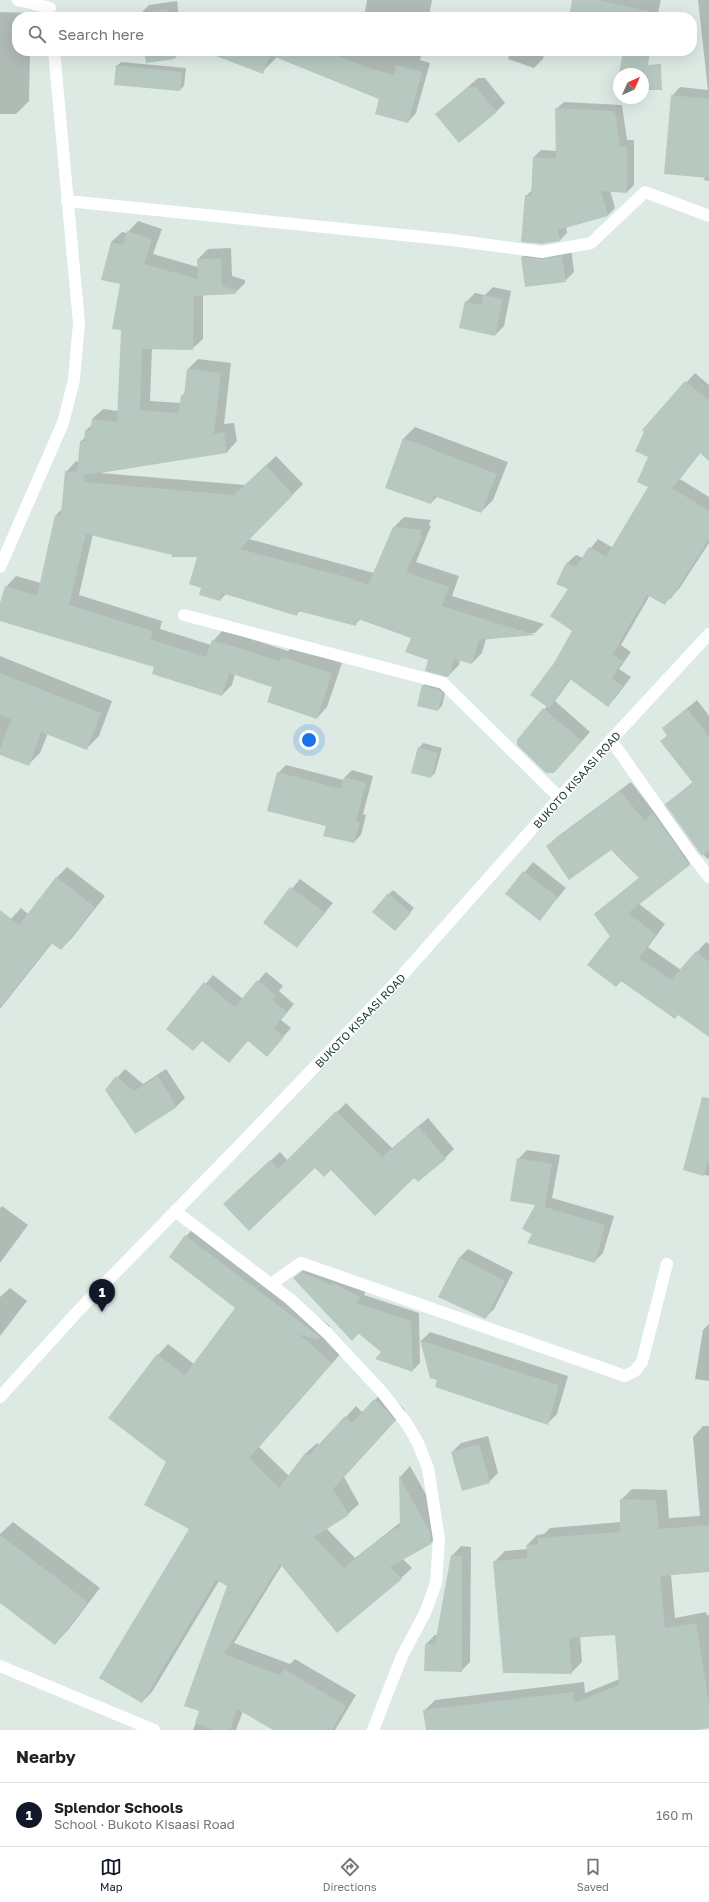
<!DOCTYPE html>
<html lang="en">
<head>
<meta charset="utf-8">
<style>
	:root { --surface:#fff; --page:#f6f6f6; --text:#222; --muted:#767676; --line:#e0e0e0; --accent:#111827 }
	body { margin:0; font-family:"Golos Text",sans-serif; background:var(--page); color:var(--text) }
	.compass { position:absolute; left:613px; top:68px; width:36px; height:36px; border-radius:50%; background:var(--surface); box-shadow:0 4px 16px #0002; rotate:45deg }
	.you { position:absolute; left:309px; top:740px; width:14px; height:14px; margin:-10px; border:3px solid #fff; border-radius:50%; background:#1a73e8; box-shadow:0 0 0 6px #1a73e833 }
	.badge { display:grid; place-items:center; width:26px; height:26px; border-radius:50%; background:var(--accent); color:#fff; font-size:13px; font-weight:700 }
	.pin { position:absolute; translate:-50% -33px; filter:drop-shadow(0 1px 2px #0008) }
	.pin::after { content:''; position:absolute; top:21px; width:14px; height:12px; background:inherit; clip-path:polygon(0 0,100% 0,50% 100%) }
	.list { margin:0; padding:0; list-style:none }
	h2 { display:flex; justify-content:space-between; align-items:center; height:52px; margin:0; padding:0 16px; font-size:17px }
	h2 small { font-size:13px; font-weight:400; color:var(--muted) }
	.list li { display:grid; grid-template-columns:26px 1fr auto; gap:12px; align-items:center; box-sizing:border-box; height:64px; padding:0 16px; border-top:1px solid var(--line) }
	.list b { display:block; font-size:15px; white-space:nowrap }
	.list p { margin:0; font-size:13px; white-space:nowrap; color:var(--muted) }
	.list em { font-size:13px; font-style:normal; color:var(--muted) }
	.icon { flex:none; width:22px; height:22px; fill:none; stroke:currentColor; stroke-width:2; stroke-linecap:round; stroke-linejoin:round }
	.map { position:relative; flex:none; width:709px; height:1730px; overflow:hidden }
	.search { position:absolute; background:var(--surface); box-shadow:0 4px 16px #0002; left:12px; right:12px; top:12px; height:44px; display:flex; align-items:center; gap:10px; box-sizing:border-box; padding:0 14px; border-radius:16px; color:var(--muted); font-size:15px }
	.sheet { height:116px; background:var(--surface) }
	nav { display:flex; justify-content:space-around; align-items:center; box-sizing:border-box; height:56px; border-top:1px solid var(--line); background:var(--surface); font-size:11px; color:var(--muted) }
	nav a { display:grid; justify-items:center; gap:2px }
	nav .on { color:var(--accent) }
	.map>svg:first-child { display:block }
</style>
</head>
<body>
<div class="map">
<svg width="709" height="1730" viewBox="0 0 709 1730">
	<rect width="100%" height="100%" fill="#ddeae4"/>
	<g fill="#0003">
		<polygon points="367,0 432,0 429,17 364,17"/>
		<polygon points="573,0 661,0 657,17 570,17"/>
		<polygon points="698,0 709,0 709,181 704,180 705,177 672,96 680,87 708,90"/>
		<polygon points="177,1 179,17 140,17 140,14 149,5"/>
		<polygon points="0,12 32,13 32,17 17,17 17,51 30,51 29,101 16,114 0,114"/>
		<polygon points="145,51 182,51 175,58"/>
		<polygon points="239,51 422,51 420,60 430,63 416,113 408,122 380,99 277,57 262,72"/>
		<polygon points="511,51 545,51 543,59 534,68 508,59"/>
		<polygon points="121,62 186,68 184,86 180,90 117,66"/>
		<polygon points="478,78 485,78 505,103 496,112 437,114"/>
		<polygon points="564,102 622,105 627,140 634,140 634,185 627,192 610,190 615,208 608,215 566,226 567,233 560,240 526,196 532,190 534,157 541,150 557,151 556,109"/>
		<polygon points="138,221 162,229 153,254 198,267 198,259 208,249 231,248 232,276 245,280 245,283 235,293 203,294 203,339 192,349 152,348 150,401 181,403 182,396 185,392 188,369 198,359 231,363 224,424 234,423 237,441 227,452 100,473 245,485 276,456 303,484 249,539 374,573 394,527 404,517 431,520 429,525 431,526 416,562 459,576 452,596 544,624 535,633 486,639 482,653 472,663 460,660 459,665 448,676 429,660 412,637 361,619 355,624 301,610 296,615 226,594 220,600 203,587 198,556 173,554 93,534 79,595 162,621 160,629 211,645 213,641 223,630 288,651 292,647 342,663 327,707 317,718 273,687 235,674 232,685 222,695 155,666 0,620 0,607 6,587 16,576 41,583 56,515 62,509 66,472 76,461 79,462 81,441 86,437 86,430 92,425 92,419 103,409 118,411 122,329 121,283 111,242 122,232 127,233"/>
		<polygon points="571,247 574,272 565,281 522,257 531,248"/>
		<polygon points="493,287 511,291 504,326 495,335 466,302 475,293 485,295"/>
		<polygon points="695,373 709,385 709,459 701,452 680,479 709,497 709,543 679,589 664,604 650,595 621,645 631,652 619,669 631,677 616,697 608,706 571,679 555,701 590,732 554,772 518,740 547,706 555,663 573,630 569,589 558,584 567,563 576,555 583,558 598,539 613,548 649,487 650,456 645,432 643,430"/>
		<polygon points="415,427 508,462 493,500 481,512 438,496 431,503 403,439"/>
		<polygon points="0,656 112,701 99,736 87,748 48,733 40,753 28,765 0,754"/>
		<polygon points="427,681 446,688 442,706 438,710 423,686"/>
		<polygon points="697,700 709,716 709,858 707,859 666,804 693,782 661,741 668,735 663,728"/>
		<polygon points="423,743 442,748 435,773 431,777 419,748"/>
		<polygon points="286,765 344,780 345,777 352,770 373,776 363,814 366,815 361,835 354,842 327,826 278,773"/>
		<polygon points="631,782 655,813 664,804 699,854 689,864 638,903 665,924 648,947 681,970 706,942 709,944 709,1036 678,1014 622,981 616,986 588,965 611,936 595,914 640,877 611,849 547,846 557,837"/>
		<polygon points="533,862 566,888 540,919 507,894"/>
		<polygon points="67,867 105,896 72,938 61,949 53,942 0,1009 0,931 21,908 28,914 57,877"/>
		<polygon points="300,879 333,903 297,947 264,922"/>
		<polygon points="393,890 414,908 399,926 389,894"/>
		<polygon points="266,972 283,986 279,991 294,1004 281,1020 291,1028 267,1055 248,1040 229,1062 203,1040 193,1050 167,1029 213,975 243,999"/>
		<polygon points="125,1069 143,1084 166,1069 185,1098 177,1106 135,1133 106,1090"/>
		<polygon points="346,1103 392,1148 428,1118 454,1149 445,1158 414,1176 315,1167 234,1195 280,1152 288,1161"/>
		<polygon points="709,1119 709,1176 684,1169"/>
		<polygon points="527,1150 560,1155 552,1198 614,1216 603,1253 594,1262 533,1234 536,1204 518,1159"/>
		<polygon points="2,1206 28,1225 0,1263 0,1208"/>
		<polygon points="197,1225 330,1326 329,1328 342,1352 259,1447 289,1476 306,1453 317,1443 320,1445 356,1406 363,1413 385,1389 405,1410 344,1477 359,1504 348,1514 326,1528 355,1558 401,1522 400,1477 410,1466 441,1521 441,1533 430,1544 403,1559 412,1568 401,1578 282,1565 234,1643 290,1664 295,1659 356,1695 335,1730 275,1730 243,1711 236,1730 193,1730 201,1711 229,1585 219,1581 152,1692 142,1702 191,1529 168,1462 158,1355 168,1344 194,1364 236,1308 186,1236"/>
		<polygon points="468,1249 513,1272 494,1309 485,1318 459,1258"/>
		<polygon points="310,1264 367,1289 364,1295 419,1313 420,1363 412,1371 382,1352 359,1333 352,1340 294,1278"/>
		<polygon points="10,1288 27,1301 0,1336 0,1297"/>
		<polygon points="709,1324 709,1381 695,1379 703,1330"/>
		<polygon points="430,1332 568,1376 557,1414 548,1423 438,1379 421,1341"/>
		<polygon points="703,1426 709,1426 709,1571 671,1575 675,1618 706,1612 707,1615 709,1615 709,1727 691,1730 427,1730 424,1711 435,1700 584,1682 585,1693 620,1679 616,1634 580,1636 582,1662 571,1673 494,1562 505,1551 527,1549 527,1545 537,1535 544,1534 550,1528 621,1522 621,1500 632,1489 667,1490 669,1518 700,1516 693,1437"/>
		<polygon points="488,1436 498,1473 489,1482 452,1452 461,1443"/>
		<polygon points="13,1522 100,1588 68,1630 55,1644 0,1601 0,1534"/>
		<polygon points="461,1546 471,1547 470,1662 461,1671 426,1644 435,1635 438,1635 452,1556"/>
	</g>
	<g fill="#b6c8bf">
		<polygon points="572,0 597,0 658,13 657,17 569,17"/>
		<polygon points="168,9 169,17 139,17 139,14"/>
		<polygon points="144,51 174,51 175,59 146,63"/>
		<polygon points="208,51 326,51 366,67 394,75 396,65 422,72 408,123 375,114 379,99 270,55 263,74 208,53"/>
		<polygon points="623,51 650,51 648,65 661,64 662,90 643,90 643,74 619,74"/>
		<polygon points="116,65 182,72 180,91 114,85"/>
		<polygon points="468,87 476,87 497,112 459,143 435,114"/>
		<polygon points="671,95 709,99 709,178 664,174"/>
		<polygon points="555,108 615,111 620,147 627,147 627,193 601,191 608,216 558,230 560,241 542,244 521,242 525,195 531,196 533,157 556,159"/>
		<polygon points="127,231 152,239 144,264 198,279 197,259 221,258 222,286 236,290 235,294 194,296 193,350 142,349 140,410 179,413 181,395 184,395 187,369 221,373 214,434 224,432 227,453 84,475 85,482 234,495 266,465 293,495 240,549 349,578 368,585 393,527 422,530 420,535 422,536 406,572 449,587 442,606 535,635 479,640 472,664 454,659 449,676 447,677 425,671 428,660 405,652 411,638 358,619 356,626 298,611 297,616 222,593 220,601 199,595 201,588 189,584 197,557 172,557 172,555 86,534 69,605 153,631 150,639 206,657 212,640 280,661 281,657 332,673 317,719 267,702 272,687 229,673 222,696 152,674 154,667 0,621 0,603 5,586 37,596 55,515 61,516 65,471 77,472 80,441 84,441 85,430 90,430 92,419 117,422 121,330 112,329 120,284 101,280 111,242 123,245"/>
		<polygon points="562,256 566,282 525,287 521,257 541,259"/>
		<polygon points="483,295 503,299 495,336 459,328 465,301 481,305"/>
		<polygon points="685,381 709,400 709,461 700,453 672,488 709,511 709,539 671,599 669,598 665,605 647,595 613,654 623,661 612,678 623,686 608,707 570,679 549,708 530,695 554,663 572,631 550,616 568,589 556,584 566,563 576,567 589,547 606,557 648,487 637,482 648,457 635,451 644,432 642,430"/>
		<polygon points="403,438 497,474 481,513 434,496 431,504 385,488"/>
		<polygon points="0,673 101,713 87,750 41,732 29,766 0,755 0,749 11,719 0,715"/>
		<polygon points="422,685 439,690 443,693 438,711 417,706"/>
		<polygon points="543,708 582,741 554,773 546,773 517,745 517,740"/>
		<polygon points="687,708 709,737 709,850 702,856 665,804 693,783 660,741 667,736 662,728"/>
		<polygon points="418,747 438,753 431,778 411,773"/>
		<polygon points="277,772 341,789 344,777 366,783 356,821 360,822 354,843 323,836 326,826 267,811"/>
		<polygon points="620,791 645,821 653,813 690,865 628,913 656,934 639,958 671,980 696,951 709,962 709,1037 678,1015 675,1019 621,981 616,987 587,965 609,937 611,938 594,914 639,878 611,850 569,880 546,846"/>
		<polygon points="523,871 558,897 540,921 505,894"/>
		<polygon points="56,877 95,907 61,950 51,943 0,1008 0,910 19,925"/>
		<polygon points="290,887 324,912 297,948 263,923"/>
		<polygon points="388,893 411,913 395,931 372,912"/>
		<polygon points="257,980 276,995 272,1000 287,1012 274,1028 284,1037 267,1057 248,1041 229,1063 202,1041 193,1051 166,1029 204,982 235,1007"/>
		<polygon points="116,1076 134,1091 158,1076 177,1107 135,1134 105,1090"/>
		<polygon points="702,1097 709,1098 709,1158 704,1176 683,1170"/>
		<polygon points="336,1111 382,1157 418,1126 446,1159 418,1182 414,1178 375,1216 331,1170 324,1177 315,1168 249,1231 223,1204 270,1160 278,1169"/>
		<polygon points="517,1158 552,1164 545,1207 541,1206 605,1225 595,1263 527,1243 532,1234 522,1229 535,1205 510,1201"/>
		<polygon points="185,1235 320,1337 318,1340 299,1334 332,1363 249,1458 279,1488 305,1453 309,1455 345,1416 352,1423 374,1399 388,1412 395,1421 333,1489 349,1515 314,1537 344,1568 382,1537 400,1526 399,1476 430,1532 431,1544 390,1567 402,1579 337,1633 280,1564 224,1654 280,1675 284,1669 346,1706 332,1730 273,1730 237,1709 230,1730 213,1730 195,1723 199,1711 184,1706 227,1586 216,1580 142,1703 99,1678 189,1529 144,1505 166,1462 108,1418 157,1354 185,1375 235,1308 169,1257"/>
		<polygon points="459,1257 505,1281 486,1319 438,1297"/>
		<polygon points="302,1272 331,1285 333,1283 360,1297 357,1303 411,1321 413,1372 375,1359 381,1352 358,1333 352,1341 293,1278"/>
		<polygon points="420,1340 559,1385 548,1425 435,1387 437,1380 430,1378"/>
		<polygon points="479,1444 490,1483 462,1491 451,1452"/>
		<polygon points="620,1499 656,1500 659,1529 709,1525 709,1572 660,1576 665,1628 696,1623 709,1703 709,1728 697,1730 426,1730 423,1710 573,1692 574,1703 619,1685 615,1635 569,1638 572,1674 503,1673 493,1561 527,1558 526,1545 538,1544 538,1538 620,1532"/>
		<polygon points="0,1535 88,1602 55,1645 0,1603"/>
		<polygon points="451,1555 462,1556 462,1672 424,1671 425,1644 435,1644"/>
	</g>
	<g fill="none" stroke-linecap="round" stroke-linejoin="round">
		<g stroke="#fff" stroke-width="12">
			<polyline points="18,0 50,8"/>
			<polyline points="67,201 452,240 542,252 591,243 645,192 709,216"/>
			<polyline points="0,567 63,423 74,380 79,323 54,51"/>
			<polyline points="184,615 443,683 560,798"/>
			<polyline points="611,740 694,858 709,877"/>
			<polyline points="175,1211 290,1299 327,1333 382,1392 407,1424 418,1443 428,1468 439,1539 436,1583 425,1613 402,1656 373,1730"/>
			<polyline points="271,1284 301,1263 625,1376 635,1371 642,1362 667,1264"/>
			<path id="s1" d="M0,1397L79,1310L236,1149L398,980L611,740L709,634"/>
			<polyline points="0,1666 154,1730"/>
		</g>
	</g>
	<g text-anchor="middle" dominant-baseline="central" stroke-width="3" stroke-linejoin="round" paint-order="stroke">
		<g font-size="11" fill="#1e3b31" stroke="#eef7f2">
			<text stroke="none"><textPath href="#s1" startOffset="845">BUKOTO KISAASI ROAD</textPath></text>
			<text stroke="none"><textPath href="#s1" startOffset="521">BUKOTO KISAASI ROAD</textPath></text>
		</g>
	</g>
</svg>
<svg class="compass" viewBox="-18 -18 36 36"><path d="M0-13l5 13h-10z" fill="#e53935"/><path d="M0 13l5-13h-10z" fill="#767676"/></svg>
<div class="you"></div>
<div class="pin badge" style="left:102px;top:1312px">1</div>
<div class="search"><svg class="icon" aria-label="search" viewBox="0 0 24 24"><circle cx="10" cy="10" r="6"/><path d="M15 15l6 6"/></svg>Search here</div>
</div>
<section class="sheet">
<h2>Nearby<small></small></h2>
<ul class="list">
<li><span class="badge">1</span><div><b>Splendor Schools</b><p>School · Bukoto Kisaasi Road</p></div><em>160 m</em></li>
</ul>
</section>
<nav>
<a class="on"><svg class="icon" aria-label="map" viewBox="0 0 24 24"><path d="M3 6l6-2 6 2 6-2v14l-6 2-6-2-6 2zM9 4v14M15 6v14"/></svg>Map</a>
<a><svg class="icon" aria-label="directions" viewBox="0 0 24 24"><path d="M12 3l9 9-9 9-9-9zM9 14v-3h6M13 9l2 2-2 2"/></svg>Directions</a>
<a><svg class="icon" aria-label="saved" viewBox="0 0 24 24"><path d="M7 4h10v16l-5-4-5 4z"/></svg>Saved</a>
</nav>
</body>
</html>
